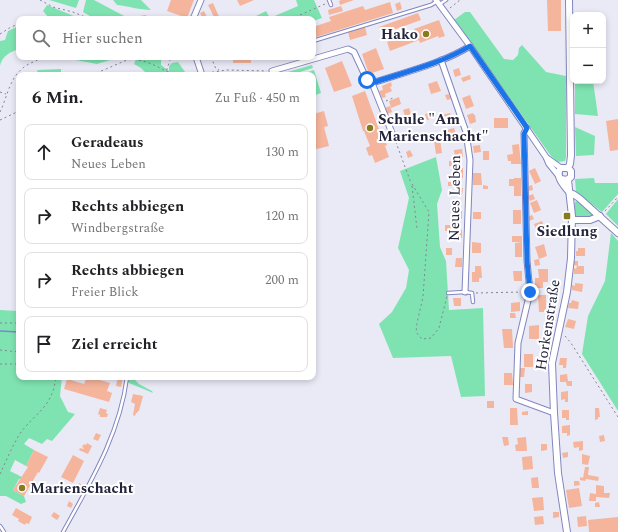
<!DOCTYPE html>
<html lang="de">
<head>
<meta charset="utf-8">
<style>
	:root { --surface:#fff; --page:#f2f2f2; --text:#202124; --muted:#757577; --line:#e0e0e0 }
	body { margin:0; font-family:Spectral,serif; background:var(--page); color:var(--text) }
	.controls { position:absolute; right:12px; top:12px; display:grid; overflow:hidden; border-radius:8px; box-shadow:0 2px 6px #0003 }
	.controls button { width:36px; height:36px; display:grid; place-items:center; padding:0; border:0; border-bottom:1px solid var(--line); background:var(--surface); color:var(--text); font:20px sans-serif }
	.stop { position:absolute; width:12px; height:12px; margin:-9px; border:3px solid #1a73e8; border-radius:50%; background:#fff }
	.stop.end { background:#1a73e8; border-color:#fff; box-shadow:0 1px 4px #0008 }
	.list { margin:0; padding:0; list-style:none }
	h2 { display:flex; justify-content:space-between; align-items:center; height:52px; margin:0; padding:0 16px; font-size:17px }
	h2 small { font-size:13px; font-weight:400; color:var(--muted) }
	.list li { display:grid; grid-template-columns:26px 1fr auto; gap:12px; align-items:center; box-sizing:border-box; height:56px; margin:0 8px 8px; padding:0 8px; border:1px solid var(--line); border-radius:8px }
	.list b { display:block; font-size:15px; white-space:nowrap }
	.list p { margin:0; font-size:13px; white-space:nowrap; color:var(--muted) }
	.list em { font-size:13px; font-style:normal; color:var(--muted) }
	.icon { flex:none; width:22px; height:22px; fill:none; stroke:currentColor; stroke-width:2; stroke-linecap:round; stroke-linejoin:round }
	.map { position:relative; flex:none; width:618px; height:532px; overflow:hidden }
	.search { position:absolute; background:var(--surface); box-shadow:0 2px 6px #0003; left:16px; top:16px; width:300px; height:44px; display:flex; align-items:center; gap:10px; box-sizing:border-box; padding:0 14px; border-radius:8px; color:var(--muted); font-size:15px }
	.panel { position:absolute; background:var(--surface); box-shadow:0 2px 6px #0003; left:16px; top:72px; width:300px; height:308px; border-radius:8px }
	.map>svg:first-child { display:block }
</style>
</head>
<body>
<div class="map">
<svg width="618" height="532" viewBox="0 0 618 532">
	<rect width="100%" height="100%" fill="#e9eaf6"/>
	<g fill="#7fe3b1">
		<polygon points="49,0 79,0 76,8"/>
		<polygon points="86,0 94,0 128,18 146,15 147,19 95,19 83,12"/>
		<path d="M113,0H141L151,10C140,10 128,6 117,5Z"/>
		<polygon points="296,0 314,0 322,18 313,21 313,19 250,19 266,11 270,18 298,6"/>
		<polygon points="47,5 81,19 50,19 43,11"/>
		<polygon points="465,12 470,12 504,59 513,60 518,55 519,48 522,45 546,72 566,76 566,157 565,161 558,162 551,156 454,20"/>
		<path d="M19,26V49C10,52 2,56 0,66V41L5,40L8,31Z"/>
		<polygon points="70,57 120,57 97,64 70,59"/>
		<polygon points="137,57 157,57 161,59 161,65 169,71 169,66 172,63 178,62 185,72 184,75 148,75 141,68 134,64"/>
		<polygon points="312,65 313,68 290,75 277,75"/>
		<polygon points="61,69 61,75 35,75 38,70"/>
		<polygon points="314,70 321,93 313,96 313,75 299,75"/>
		<polygon points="575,81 593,81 598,116 575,114"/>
		<polygon points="575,127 595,136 594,155 576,156"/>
		<polygon points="436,157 442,190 437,204 440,247 446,261 449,310 483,308 485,396 461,397 451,356 393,358 379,324 392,312 406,288 409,270 398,248 409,198 400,171"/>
		<polygon points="594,178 595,183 618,183 618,194 602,212 576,192 575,179"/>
		<polygon points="618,199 618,226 606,214"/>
		<path d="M578,201L594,215C588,218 579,220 574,214L575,202Z"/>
		<polygon points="611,233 618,241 618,411 582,354 588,316 605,281"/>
		<polygon points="0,310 19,311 19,377 62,377 60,396 68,412 75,414 52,441 47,439 42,444 29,438 24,444 34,450 26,466 15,460 10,471 22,477 21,479 19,479 13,490 24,496 26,502 21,504 6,496 0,496"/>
		<polygon points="123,377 132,377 139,384 152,391 153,393 129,383"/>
	</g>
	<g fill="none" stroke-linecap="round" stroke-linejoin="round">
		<polyline stroke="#8083d7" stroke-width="1.5" points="0,331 19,332"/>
	</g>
	<g fill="#f5b49c">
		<polygon points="171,0 194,0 187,18 167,11"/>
		<polygon points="237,0 254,0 240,6"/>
		<polygon points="341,0 354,0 340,5 339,1"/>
		<polygon points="547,0 561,0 561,31 548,31"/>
		<polygon points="390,2 393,13 313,38 313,27 331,21 329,17 363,6 365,10"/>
		<polygon points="400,2 402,9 397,11 395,4"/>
		<polygon points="213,3 220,19 215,19 208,5"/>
		<polygon points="341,6 343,11 329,15 328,10"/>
		<polygon points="204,11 208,19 203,19 200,13"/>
		<polygon points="418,13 421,20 382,34 379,27"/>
		<polygon points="439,20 445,36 439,38 438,36 420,43 419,40 390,51 387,42 415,32 414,29"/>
		<polygon points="365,27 367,35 350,40 348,32"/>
		<polygon points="376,48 384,69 369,74 362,54"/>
		<polygon points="233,57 274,57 274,58 272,59 272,60 251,59 251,63 233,63"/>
		<polygon points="342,61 352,86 334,92 325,68"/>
		<polygon points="459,68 461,75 455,77 453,70"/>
		<polygon points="470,75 471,79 463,82 461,78"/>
		<polygon points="437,81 441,91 431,94 428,84"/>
		<polygon points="391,82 392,86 390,87 392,91 385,94 386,97 382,98 379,91 383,90 382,86"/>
		<polygon points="365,91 383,140 384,139 387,145 385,146 389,157 375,163 372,155 369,156 366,148 370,146 364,131 363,131 352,96"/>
		<polygon points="449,94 451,99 447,100 445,95"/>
		<polygon points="470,95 474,106 466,109 462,98"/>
		<polygon points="399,97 401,104 391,108 389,101"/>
		<polygon points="390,106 392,112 387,114 385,108"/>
		<polygon points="409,108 411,114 405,116 403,110"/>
		<polygon points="324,111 328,126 324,127 329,146 313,150 313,114"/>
		<polygon points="432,112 434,118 427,120 425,114"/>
		<polygon points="450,113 452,121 445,124 442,115"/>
		<polygon points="473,113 474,115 475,115 476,122 470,124 467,115"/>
		<polygon points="399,115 399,117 402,116 404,119 406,118 408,122 398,126 394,117"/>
		<rect x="494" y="118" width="14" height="10"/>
		<polygon points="618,119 618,150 610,151 606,121"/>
		<polygon points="454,128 457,137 449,140 446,130"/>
		<polygon points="440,140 442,153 436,154 434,141"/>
		<polygon points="519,144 521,164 511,164 511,161 508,161 507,155 513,154 512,145"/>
		<polygon points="480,145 481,152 474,153 473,146"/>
		<polygon points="462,149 463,157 455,158 454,150"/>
		<polygon points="410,150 413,156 408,158 406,152"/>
		<rect x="483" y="151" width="6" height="9"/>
		<rect x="449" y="161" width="6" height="5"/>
		<polygon points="454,168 463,168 463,178 455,178"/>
		<polygon points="535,168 541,181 535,184 529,171"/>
		<polygon points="473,173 481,173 482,185 473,185"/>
		<polygon points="514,178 521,178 521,196 514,196 514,186 509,186 509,179 514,179"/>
		<rect x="448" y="182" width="4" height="4"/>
		<polygon points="483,185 488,186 488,189 483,189"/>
		<polygon points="532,185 533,190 528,191 529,186"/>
		<polygon points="456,188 463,188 462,195 456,195"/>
		<polygon points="533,194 535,199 530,201 528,196"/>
		<polygon points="537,200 541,210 534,213 530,203"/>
		<rect x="513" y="210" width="8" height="14"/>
		<rect x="455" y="211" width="7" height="8"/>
		<rect x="473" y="212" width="8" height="7"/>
		<polygon points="532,215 534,219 529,221 527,217"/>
		<polygon points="542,221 546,231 538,234 534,224"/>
		<rect x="445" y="225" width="6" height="6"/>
		<rect x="455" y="230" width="7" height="8"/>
		<rect x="512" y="236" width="10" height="6"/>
		<polygon points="472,242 481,243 481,253 472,253"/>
		<polygon points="522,242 522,257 515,257 515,243"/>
		<polygon points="544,244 547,256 539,259 535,247"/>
		<rect x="446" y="248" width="6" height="7"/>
		<polygon points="578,248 585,248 585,256 576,256 576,251 578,251"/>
		<polygon points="456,258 462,258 462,267 455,267"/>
		<polygon points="539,259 540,265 535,266 534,260"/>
		<polygon points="574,261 578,261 578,266 574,265"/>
		<polygon points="475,266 481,266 482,278 479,278 479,282 472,282 472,272 475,272"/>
		<polygon points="577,266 584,266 584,274 574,274 574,268 576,269"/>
		<polygon points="538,269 548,269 548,282 543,282 543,288 535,288 535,278 539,278"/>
		<polygon points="513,271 522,271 522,281 514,281"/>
		<polygon points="575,283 583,284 582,292 572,290 572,285 575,286"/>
		<polygon points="538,295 546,295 546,312 539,312"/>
		<polygon points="453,298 461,298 461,306 454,306"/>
		<polygon points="572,300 579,302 578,309 568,308 569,303 571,303"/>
		<polygon points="520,302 520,311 511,312 511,303"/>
		<polygon points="510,313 515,313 516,318 510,318"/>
		<polygon points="568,319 576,321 574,329 565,327"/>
		<polygon points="539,325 539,339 529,339 529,326"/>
		<polygon points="502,329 512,329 513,348 504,348"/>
		<rect x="524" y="354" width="9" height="13"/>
		<polygon points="560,358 567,358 566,368 563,368 563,365 559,365"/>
		<polygon points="519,368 525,368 524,377 519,377"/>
		<polygon points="504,373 512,373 513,385 504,385"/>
		<polygon points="567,374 568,381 572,381 572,386 567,386 566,382 560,382 560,375"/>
		<polygon points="87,377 101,377 100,380 110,383 107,391 112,393 109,402 64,389 67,379 84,384"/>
		<polygon points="118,377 123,378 121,387 116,386"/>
		<polygon points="525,384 532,384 532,392 525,393"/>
		<polygon points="568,391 568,402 565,402 565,399 561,400 561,392"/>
		<polygon points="133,394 143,396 139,411 138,411 137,413 136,413 135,416 133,415 135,404 131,402"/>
		<rect x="487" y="401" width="7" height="7"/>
		<polygon points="100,408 107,410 106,413 108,414 107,417 100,417 100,415 98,414"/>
		<polygon points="510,408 517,408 518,425 510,425"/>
		<polygon points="595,408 599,408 600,417 598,417 598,419 595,420"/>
		<polygon points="562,410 569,410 569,420 566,420 566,418 562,418"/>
		<polygon points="528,411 528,415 522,415 522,412"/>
		<polygon points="570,425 570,435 567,436 567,433 562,433 562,426"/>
		<polygon points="96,433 101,435 98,441 93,439"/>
		<polygon points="604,435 605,441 600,442 599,436"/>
		<polygon points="502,437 508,437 509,445 504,446"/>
		<polygon points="526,437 527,451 516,451 515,445 518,444 517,438"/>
		<polygon points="583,441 583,450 579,451 579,447 574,448 573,442"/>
		<polygon points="87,443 92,446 88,454 79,450 80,448 83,449 84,448 82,447 84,444 86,445"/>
		<polygon points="541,444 547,444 547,450 541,451"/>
		<polygon points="34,450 48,457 39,473 38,472 24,496 13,490 28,467 26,466"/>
		<polygon points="568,452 568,457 563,458 562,453"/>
		<polygon points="582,454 590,456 588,465 582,464"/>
		<polygon points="73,455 84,461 73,483 61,477"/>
		<polygon points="532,456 533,469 523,470 522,457"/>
		<polygon points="585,467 589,467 588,475 599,477 598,481 586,479 585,481 580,480 580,477 583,478"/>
		<polygon points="538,477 539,488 532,488 531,478"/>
		<polygon points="574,481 579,481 580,485 574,486"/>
		<polygon points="79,483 83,486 81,491 76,488"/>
		<polygon points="596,485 604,486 604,493 610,493 609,498 596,497 596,501 589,501 590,493 596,494"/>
		<polygon points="579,488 582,506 569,508 566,490"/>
		<polygon points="543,497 544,510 534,511 532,498"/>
		<polygon points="69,501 73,504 71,508 67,506"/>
		<polygon points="599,502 600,507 595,507 595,503"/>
		<polygon points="16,508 32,517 29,524 26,523 25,525 18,521 19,519 12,515"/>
		<polygon points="54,512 60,516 57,520 51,516"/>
		<polygon points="553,512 559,512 559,517 553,518"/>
		<polygon points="543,516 544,524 535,525 534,517"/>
		<polygon points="586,516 587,526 578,527 577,517"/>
		<polygon points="618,517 618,532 589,532 588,520"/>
	</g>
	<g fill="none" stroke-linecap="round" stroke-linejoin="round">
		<g stroke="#8286be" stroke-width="4.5">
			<g id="service">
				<polyline points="329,0 331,5"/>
				<polyline points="440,4 446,0"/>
				<polyline points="313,41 431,5 436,2"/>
				<polyline points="448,293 465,292 472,293 473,302"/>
				<polyline points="0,526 4,532"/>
				<path d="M63,532C90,483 120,434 127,377"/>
			</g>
		</g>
		<g stroke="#8286be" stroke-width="7">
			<g id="minor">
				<polyline points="436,0 470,46 546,157 549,164 558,175"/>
				<polyline points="193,19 201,0"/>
				<polyline points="196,57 202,75"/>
				<polyline points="441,60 466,132 470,160 465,292"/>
				<path d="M272,71L348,49L354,52L367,80L372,83C402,73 444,63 470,46"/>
				<polyline points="372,83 392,133"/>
				<polyline points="527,128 524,133 527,261 530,292 518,343 516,399 554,413"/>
				<polyline points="547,158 561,168"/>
			</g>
		</g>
		<g stroke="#8286be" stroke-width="8">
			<g id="tertiary">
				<polyline points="568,168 570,164 571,155 569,0"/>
				<path d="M561,179L567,180L571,177V171L568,168H561C554,175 564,186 570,193"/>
				<polyline points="570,193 573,194 579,198 618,233"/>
				<polyline points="572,220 590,220 600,216"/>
				<polyline points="567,532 558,473 554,413 552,363 567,292 571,258 572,216 568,180"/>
			</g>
		</g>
		<g stroke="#838496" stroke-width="1" stroke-dasharray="2 3" stroke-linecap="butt">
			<polyline points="40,0 53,7 73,12 90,19"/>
			<polyline points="450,8 460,0"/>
			<polyline points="291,19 325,4"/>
			<polyline points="0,34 11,27 19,24"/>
			<polyline points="211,57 216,69 219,70"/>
			<polyline points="207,73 227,70 267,71"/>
			<path d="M92,75L127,60C144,57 160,69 175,75"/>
			<polyline points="165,75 171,57"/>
			<polyline points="0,92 6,94"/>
			<polyline points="386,101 393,98"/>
			<path d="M0,112C7,98 9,79 23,68C28,63 36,62 42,57"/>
			<polyline points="0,120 19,111"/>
			<polyline points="394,137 411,183"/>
			<polyline points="412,184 429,212 423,297 417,323 416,332 422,339 431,338 439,328 447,296"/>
			<polyline points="412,186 417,229"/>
			<polyline points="605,211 618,197"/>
			<polyline points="476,293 525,292"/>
			<polyline points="0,323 19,323"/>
			<polyline points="565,336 571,343 618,417"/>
			<polyline points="0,350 19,352"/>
			<polyline points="0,364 19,364"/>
			<path d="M0,474C6,461 12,447 19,435C35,412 52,409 56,377"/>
		</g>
		<use href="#service" stroke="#fff" stroke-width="2.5"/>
		<use href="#minor" stroke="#fff" stroke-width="5"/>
		<use href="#tertiary" stroke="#fff" stroke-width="6"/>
	</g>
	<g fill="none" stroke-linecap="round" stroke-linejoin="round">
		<path stroke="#1a73e8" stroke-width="5" d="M367,80L372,83C402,73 443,63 470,46L527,128L524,134L527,261L530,292"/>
	</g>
	<g fill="#877a1f" stroke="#fff" stroke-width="1.5">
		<circle cx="426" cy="34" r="4"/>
		<circle cx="370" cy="128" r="4"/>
		<rect x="563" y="212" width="8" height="8" rx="2"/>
		<circle cx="22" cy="488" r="4"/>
	</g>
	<g text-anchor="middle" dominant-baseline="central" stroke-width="4" stroke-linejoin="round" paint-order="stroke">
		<g font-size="15" font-weight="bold" fill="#24253c" stroke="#fff" text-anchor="start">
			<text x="418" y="34" text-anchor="end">Hako</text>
			<text x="378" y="119">Schule "Am<tspan x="378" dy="17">Marienschacht"</tspan></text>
			<text x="567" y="231" text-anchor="middle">Siedlung</text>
			<text x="30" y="488">Marienschacht</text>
		</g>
		<g font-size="15" fill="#24253c" stroke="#fff">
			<text transform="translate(455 198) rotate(-89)">Neues Leben</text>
			<text transform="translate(548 325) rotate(-81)">Horkenstraße</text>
		</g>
	</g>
</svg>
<div class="controls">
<button>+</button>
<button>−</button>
</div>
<div class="stop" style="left:367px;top:80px"></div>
<div class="stop end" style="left:530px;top:292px"></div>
<div class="search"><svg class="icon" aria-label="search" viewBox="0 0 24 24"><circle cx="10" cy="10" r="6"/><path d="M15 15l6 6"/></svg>Hier suchen</div>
<section class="panel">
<h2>6 Min.<small>Zu Fuß · 450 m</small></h2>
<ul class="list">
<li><svg class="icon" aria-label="ahead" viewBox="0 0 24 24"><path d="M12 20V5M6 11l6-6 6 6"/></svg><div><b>Geradeaus</b><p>Neues Leben</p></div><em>130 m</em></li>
<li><svg class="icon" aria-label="right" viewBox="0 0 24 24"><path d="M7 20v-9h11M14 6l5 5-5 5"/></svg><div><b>Rechts abbiegen</b><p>Windbergstraße</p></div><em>120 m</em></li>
<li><svg class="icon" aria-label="right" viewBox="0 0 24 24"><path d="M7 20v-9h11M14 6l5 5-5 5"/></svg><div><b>Rechts abbiegen</b><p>Freier Blick</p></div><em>200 m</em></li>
<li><svg class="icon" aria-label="arrive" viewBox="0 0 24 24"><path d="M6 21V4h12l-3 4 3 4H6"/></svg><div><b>Ziel erreicht</b></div></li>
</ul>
</section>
</div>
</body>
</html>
